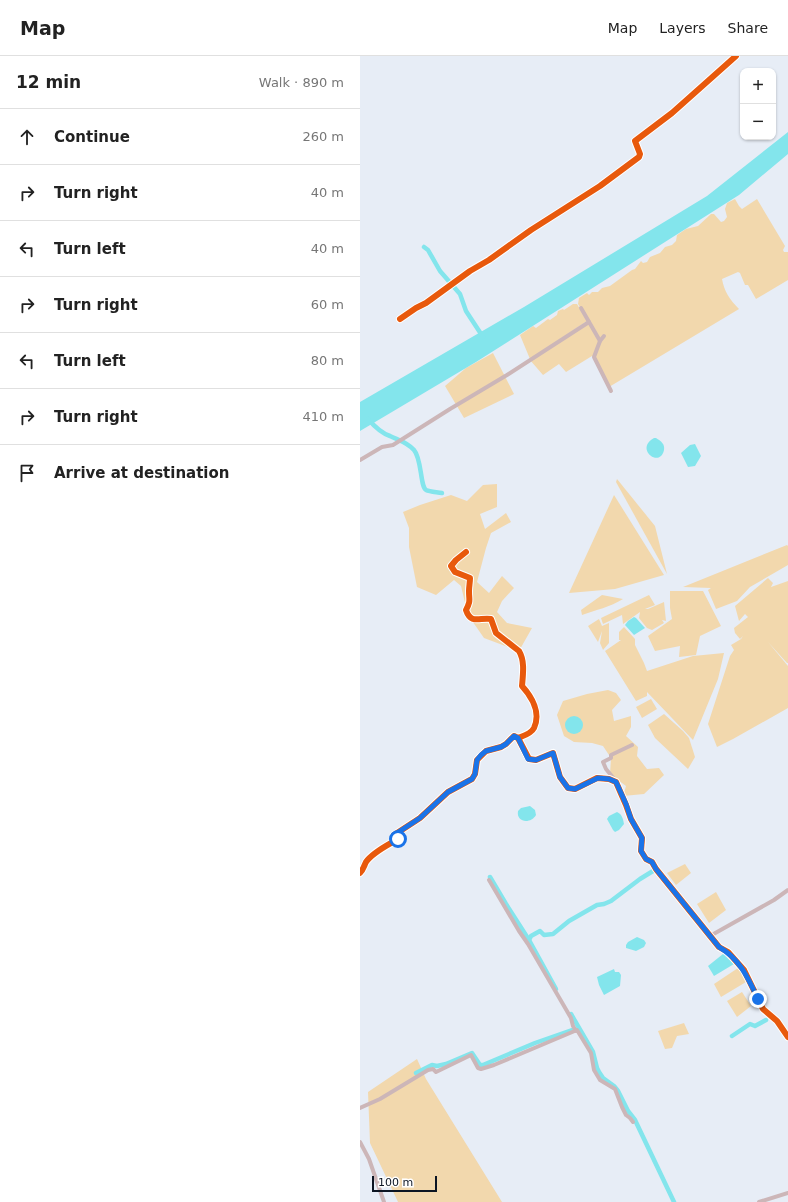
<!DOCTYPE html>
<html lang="en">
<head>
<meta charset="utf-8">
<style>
	:root { --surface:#fff; --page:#f6f6f6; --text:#222; --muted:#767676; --line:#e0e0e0 }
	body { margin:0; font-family:"DejaVu Sans",sans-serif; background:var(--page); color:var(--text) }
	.controls { position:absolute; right:12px; top:12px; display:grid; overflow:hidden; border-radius:8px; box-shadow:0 1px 3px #0004 }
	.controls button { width:36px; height:36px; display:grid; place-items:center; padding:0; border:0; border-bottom:1px solid var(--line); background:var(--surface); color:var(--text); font:20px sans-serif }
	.scale { position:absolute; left:12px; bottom:10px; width:65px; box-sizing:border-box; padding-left:4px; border:2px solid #0c1523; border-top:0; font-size:11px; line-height:14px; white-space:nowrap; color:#0c1523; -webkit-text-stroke:3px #fff; paint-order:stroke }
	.stop { position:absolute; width:12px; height:12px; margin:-9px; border:3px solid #1a73e8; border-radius:50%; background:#fff }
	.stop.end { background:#1a73e8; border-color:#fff; box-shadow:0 1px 4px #0008 }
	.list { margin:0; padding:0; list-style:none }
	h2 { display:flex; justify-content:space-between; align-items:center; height:52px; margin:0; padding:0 16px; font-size:17px }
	h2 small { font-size:13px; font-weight:400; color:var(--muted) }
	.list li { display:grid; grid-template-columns:26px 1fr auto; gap:12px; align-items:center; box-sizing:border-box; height:56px; padding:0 16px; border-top:1px solid var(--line) }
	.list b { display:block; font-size:15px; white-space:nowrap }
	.list em { font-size:13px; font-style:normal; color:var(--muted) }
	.icon { flex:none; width:22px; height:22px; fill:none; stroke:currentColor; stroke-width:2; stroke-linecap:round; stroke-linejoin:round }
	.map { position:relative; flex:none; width:428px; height:1146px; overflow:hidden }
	header { display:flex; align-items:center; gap:24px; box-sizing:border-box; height:56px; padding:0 20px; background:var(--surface); border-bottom:1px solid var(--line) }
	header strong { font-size:19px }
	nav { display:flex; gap:22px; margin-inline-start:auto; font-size:14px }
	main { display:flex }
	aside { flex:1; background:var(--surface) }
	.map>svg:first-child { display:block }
</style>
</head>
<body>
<header>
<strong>Map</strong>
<nav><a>Map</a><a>Layers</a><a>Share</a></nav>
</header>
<main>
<aside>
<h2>12 min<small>Walk · 890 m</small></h2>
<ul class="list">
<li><svg class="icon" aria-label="ahead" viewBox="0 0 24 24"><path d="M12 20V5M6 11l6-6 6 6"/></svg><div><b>Continue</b></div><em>260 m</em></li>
<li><svg class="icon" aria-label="right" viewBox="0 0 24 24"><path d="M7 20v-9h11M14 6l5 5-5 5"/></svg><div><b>Turn right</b></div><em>40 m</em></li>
<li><svg class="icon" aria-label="left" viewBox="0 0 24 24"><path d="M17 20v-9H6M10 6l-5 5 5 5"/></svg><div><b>Turn left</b></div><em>40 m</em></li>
<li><svg class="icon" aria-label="right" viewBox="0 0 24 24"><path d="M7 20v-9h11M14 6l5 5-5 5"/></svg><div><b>Turn right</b></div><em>60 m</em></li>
<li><svg class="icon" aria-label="left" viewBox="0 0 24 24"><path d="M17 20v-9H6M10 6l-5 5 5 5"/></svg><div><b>Turn left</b></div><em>80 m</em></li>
<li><svg class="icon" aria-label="right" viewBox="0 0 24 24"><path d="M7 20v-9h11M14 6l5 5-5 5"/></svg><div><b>Turn right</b></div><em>410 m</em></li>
<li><svg class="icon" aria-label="arrive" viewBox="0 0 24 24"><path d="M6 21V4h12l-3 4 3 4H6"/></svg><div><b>Arrive at destination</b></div></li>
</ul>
</aside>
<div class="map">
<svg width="428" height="1146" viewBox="0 0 428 1146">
	<rect width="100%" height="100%" fill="#e7edf6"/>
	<g fill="#f2d8ad">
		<path d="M375,143L379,150L382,153L397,143L425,190L423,194L424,196H428V224L396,243L388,229H385L380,217L378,216L362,223C364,235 370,244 379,253L249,331L235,301L241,284L218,248L219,242L227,237L229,239L232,236H238L242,232L250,230L272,214L275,213L281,205L283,207L287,206L290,201L300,197L305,191L312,189L316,185L317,179L326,173L338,170L351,158H354L361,166L364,165L367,161L365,153L367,147Z"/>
		<polygon points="213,248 217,248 227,265 170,303 160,279 173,270 176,272 188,263 190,264 197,259 198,255 203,253 204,254"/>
		<polygon points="228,266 240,285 233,300 232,300 206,316 199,308 183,319 170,304"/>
		<polygon points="133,297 154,338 104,362 85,330 106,312"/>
		<polygon points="257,423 295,470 307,518 256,426"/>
		<polygon points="137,428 137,451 120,458 125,473 146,457 151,466 131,477 126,492 117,526 129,537 142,520 154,532 142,545 137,556 147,567 172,572 159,595 124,582 108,559 101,530 94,524 76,539 57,531 49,491 49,472 43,456 60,449 91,439 107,445 123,429"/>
		<polygon points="254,439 304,519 255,533 209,537"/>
		<polygon points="427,489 428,490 428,509 390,531 377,545 356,553 348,534 351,532 323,531"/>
		<polygon points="408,522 413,527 411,531 428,525 428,607 427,607 408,586 428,610 428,652 373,683 357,691 348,668 370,600 374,594 371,589 381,583 383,580 380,583 375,577 374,572 388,561 385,558 379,565 375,550"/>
		<polygon points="310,535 343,535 361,570 340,580 336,599 319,601 320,590 295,595 288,580 312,563 310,552"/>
		<path d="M242,539L263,543C250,551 236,554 222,559L221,554Z"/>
		<polygon points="289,539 295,549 285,553 288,553 304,546 306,565 302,564 304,567 292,574 287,572 279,562 280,556 263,568 262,559 243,568 241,562"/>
		<polygon points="239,563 242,570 249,567 249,587 243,594 240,587 242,575 238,586 228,570"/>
		<polygon points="264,571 275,583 275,589 284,607 287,615 333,600 364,597 358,623 333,684 287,636 287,640 276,645 245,595 261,584 259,584 259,576"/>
		<polygon points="248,634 256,637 261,644 252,654 254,665 271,660 271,671 266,680 278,691 277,700 287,713 299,712 304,719 284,738 263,740 266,730 250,718 251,702 243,690 232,687 214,686 204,680 197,659 203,645 227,638"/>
		<polygon points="291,643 297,653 282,662 276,651"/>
		<polygon points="304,658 323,675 329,682 335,701 328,713 295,682 288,669"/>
		<polygon points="325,808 331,817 316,829 307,817"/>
		<polygon points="356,836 366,854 349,867 337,848"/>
		<polygon points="378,912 386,926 361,941 354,928"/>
		<polygon points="382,936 391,950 377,961 367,945"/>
		<polygon points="324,967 329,978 317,980 312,992 305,993 298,975"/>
		<polygon points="57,1003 66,1023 142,1146 38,1146 10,1087 8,1036"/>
	</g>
	<g fill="#83e5ec">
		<polygon points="428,76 428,98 379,139 116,306 0,375 0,346 164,251 347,140"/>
		<path d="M294,382H296C301,385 305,388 304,394C300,413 274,393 294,382Z"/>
		<polygon points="335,388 341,400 335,410 328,411 321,397 330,389"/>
		<polygon points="274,561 276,562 285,572 274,579 265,569 268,565"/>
		<circle cx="214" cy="669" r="9"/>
		<path d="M170,750L175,754L176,759C171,768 156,767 158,755L161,752Z"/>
		<path d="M257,756C262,758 263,763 264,768L259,774L255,776L253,774L247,763L249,760Z"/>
		<polygon points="277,881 284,884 286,887 284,891 276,895 266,892 266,889 268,886"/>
		<polygon points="363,898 374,908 354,920 348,910"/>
		<polygon points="254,913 255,916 259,916 261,919 260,930 244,939 239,929 237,921"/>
	</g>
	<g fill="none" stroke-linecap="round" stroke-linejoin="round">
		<g stroke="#83e5ec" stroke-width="4.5">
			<polyline points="64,191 68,194 80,215 100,238 106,255 123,281"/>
			<path d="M8,363C14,370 21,377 30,380C38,384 47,386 54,394C62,403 60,430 66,434C70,436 77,436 82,437"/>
			<polyline points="130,821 146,848 169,884"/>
			<polyline points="196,933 169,884 171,880 180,875 184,879 193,878 209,865 237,849 244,848 251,845 280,823 293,815"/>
			<polyline points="211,958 233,996 237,1012 239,1016 243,1022 254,1030 258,1035 268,1055 275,1064 314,1146"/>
			<polyline points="372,980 390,968 395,970 406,964"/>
			<polyline points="56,1017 72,1009 77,1010 86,1008 112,997 120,1009 123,1009 175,987 215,973"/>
		</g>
		<g stroke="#ccb6b8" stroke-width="4">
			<polyline points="221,252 240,285"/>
			<polyline points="40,263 56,252 66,247 110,215 129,204 171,174 240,130 279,101 280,98 275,85 312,57 376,0"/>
			<polyline points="244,280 240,285 234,301 251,335"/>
			<polyline points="0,404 22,391 33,389 90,353 147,319 229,266"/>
			<polyline points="158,682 169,703 176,704 193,697 200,721 208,732 215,733 237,722 249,723 256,726 266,749 271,763 282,782 281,795 286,803 292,806 296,813 359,891 368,896 384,914 403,953 417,965 428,981"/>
			<polyline points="255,724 246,713 243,706 251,702 251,699 272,689"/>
			<path d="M0,817C3,814 4,810 6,806C13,796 28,789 38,783L34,779L60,762L88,736L112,723L115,718L117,704L126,695L141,691L146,688L154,680L158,682C163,680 171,678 174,672C181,657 172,641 162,630C163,618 165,605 159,595L136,577L131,563C120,561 111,569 106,554C111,544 109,545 109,535C109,531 110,526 110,522L95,516L91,510L96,504L106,496"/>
			<polyline points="129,824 159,875 168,888 211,962 213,970 216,975"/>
			<polyline points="350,880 414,844 428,834"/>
			<polyline points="0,1052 20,1043 68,1014 73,1013 76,1016 111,999 118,1012 121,1013 134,1009 217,974 231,997 234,1014 240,1024 255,1033 262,1051 266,1059 270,1062 273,1066"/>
			<polyline points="0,1086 9,1103 24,1146"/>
			<polyline points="399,1146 428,1137"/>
		</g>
		<g stroke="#fff" stroke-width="8">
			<g id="cycleway">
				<polyline points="40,263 56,252 66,247 110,215 129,204 171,174 240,130 279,101 280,98 275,85 312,57 376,0"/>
				<polyline points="158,682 169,703 176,704 193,697 200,721 208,732 215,733 237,722 249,723 256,726 266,749 271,763 282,782 281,795 286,803 292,806 296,813 359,891 368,896 384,914 403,953 417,965 428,981"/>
				<path d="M0,817C3,814 4,810 6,806C13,796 28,789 38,783L34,779L60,762L88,736L112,723L115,718L117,704L126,695L141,691L146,688L154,680L158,682C163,680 171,678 174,672C181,657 172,641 162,630C163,618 165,605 159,595L136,577L131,563C120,561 111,569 106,554C111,544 109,545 109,535C109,531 110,526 110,522L95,516L91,510L96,504L106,496"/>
			</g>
		</g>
		<use href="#cycleway" stroke="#e8590c" stroke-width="6"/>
	</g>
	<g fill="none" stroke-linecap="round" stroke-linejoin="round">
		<path stroke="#1a73e8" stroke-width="5" d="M38,783L34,779L60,762L88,736L112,723L115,718L117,704L121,699L126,695L141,691L146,688L154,680L158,682L168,703L176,704L193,697L200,721L208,732L215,733L238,722L249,723L256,726L266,748L271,763L282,782L281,795L286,803L292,806L296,813L359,891C380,903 388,922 398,943"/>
	</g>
</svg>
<div class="controls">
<button>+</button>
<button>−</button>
</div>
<div class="scale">100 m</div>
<div class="stop" style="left:38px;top:783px"></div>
<div class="stop end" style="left:398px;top:943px"></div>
</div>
</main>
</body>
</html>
